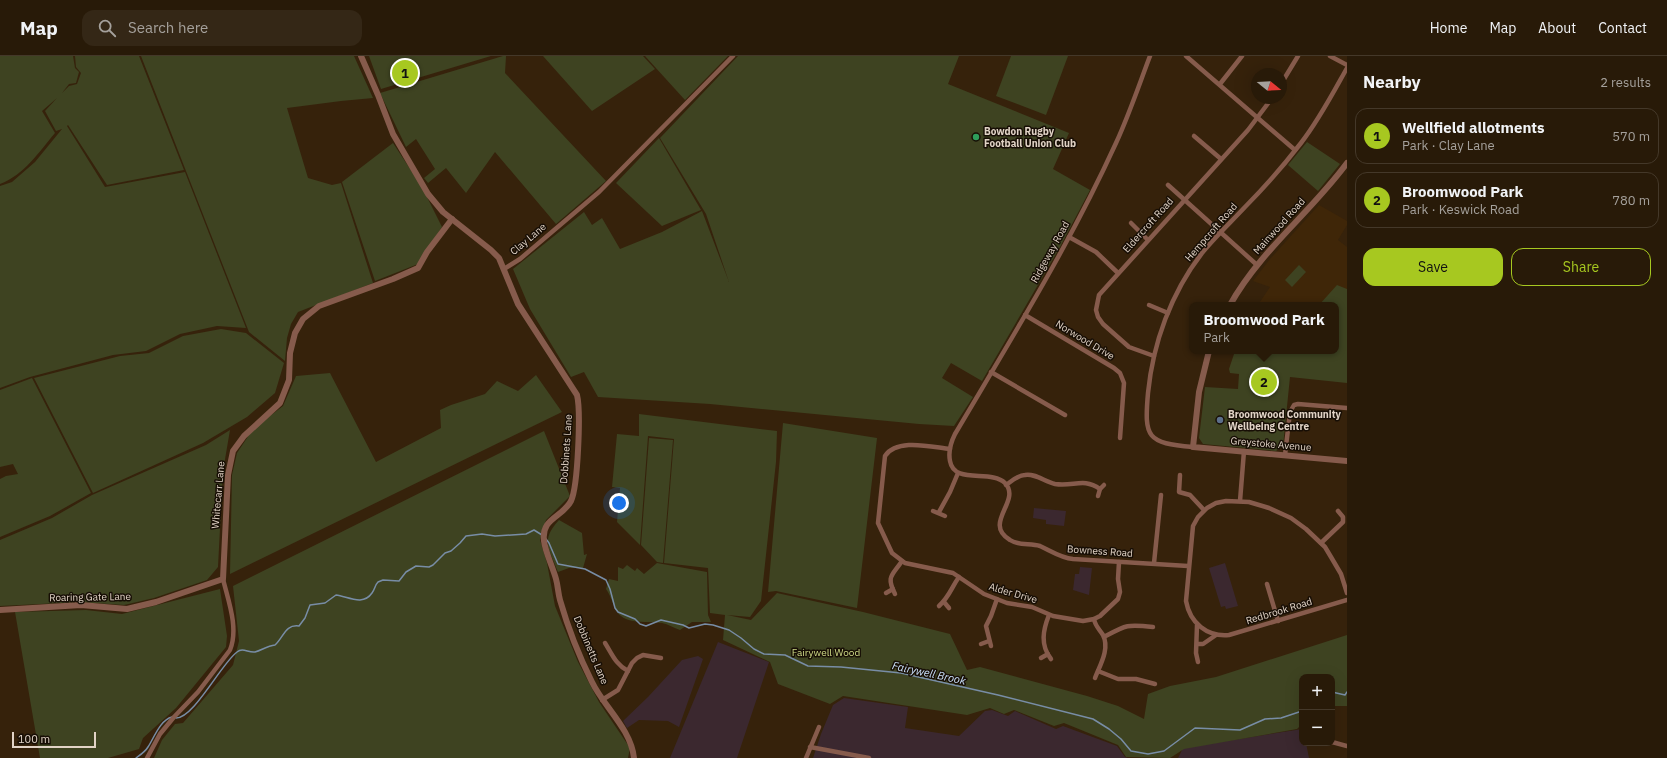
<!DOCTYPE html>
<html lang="en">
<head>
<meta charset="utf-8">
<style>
	:root { --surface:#281a08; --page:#342716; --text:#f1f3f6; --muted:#a5a19c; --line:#443829; --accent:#a7c820 }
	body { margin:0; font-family:"IBM Plex Sans",sans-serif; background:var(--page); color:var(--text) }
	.controls { position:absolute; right:12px; bottom:12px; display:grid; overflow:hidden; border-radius:8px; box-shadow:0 4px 16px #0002 }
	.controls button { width:36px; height:36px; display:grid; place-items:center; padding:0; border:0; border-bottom:1px solid var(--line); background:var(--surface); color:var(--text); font:20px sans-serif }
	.compass { position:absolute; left:1251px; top:12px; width:36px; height:36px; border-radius:50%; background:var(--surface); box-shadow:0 4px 16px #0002; rotate:108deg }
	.scale { position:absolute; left:12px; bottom:10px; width:84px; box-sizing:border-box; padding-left:4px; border:2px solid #e1d3c6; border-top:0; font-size:11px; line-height:14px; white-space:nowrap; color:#e1d3c6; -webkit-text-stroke:3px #170e05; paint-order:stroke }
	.you { position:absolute; left:619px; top:447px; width:14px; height:14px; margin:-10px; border:3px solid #fff; border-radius:50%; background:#1a73e8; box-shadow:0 0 0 6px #1a73e833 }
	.badge { display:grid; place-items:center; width:26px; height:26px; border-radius:50%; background:var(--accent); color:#111; font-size:13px; font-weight:700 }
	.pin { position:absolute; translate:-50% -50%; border:2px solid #fff; box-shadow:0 1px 4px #0006 }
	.popup { position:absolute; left:1189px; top:246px; width:150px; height:52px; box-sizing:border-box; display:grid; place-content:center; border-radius:8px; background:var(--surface); filter:drop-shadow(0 1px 3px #0005); font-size:13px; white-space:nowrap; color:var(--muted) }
	.popup b { font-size:15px; color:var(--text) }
	.popup::after { content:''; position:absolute; left:50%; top:100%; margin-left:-8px; border:8px solid transparent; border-top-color:var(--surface) }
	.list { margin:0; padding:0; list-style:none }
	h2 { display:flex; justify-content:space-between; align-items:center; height:52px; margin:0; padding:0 16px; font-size:17px }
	h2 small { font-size:13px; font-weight:400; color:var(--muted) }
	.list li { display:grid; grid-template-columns:26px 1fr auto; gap:12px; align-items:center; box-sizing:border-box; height:56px; margin:0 8px 8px; padding:0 8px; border:1px solid var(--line); border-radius:12px }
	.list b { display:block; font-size:15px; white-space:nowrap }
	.list p { margin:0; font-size:13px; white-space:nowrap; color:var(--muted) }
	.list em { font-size:13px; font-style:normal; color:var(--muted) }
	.actions { display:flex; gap:8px; padding:12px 16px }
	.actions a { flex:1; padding:9px 0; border:1px solid var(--accent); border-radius:12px; text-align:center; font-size:14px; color:var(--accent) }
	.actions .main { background:var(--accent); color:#111 }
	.icon { flex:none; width:22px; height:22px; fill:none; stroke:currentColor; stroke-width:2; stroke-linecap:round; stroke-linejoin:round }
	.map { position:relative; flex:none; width:1347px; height:702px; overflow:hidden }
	header { display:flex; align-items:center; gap:24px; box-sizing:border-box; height:56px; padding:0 20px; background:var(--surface); border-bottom:1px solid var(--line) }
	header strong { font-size:19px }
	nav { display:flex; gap:22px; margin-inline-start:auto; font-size:14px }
	.search { width:280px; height:36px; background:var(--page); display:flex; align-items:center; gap:10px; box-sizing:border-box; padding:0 14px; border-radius:12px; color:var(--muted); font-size:15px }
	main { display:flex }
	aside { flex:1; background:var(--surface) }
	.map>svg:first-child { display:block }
</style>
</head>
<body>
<header>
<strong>Map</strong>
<div class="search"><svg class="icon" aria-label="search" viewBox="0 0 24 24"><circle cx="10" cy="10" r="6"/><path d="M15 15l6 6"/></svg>Search here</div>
<nav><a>Home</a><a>Map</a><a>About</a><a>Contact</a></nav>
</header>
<main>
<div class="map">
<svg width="1347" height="702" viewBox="0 0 1347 702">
	<rect width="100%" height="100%" fill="#36220b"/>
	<g fill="#3b282f">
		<polygon points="1034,452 1066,455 1064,470 1046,468 1046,464 1033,462"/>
		<polygon points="1225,507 1238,550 1226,553 1225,550 1221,551 1209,512"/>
		<polygon points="1080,511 1092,512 1089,539 1073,534 1075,518 1079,518"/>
		<polygon points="718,586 769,606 737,702 670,702"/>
		<polygon points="698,600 703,603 679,671 668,665 639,664 627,672 623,665 648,641 682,604"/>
		<polygon points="844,642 908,651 905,672 959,680 985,655 992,654 1008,660 1015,655 1056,673 1063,670 1117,690 1125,701 1128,702 813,702 821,678 833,649"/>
		<polygon points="1302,673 1302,687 1306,687 1309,702 1178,702 1183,692"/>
	</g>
	<polygon fill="#3f2608" points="1319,149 1347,165 1347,169 1338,184 1347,191 1347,327 1336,295 1336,249 1258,249 1270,231 1253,225 1270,203"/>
	<g fill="#3e4321">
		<path d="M0,0H73L75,12L79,16L76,27L69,28L62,37L69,30L77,28L81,17L76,11L75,0H139L184,114L107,129L68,69L67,70L105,131L185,116L246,272L217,270L180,278L146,295L113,299L30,321L0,332V130L12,126L35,106L62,73L56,75L45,55L57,42L42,55L55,77C39,96 24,119 0,128Z"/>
		<polygon points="141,0 354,0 373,42 341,45 287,52 308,122 332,129 341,127 373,227 298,256 291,268 287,282 285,305 249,276"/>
		<polygon points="369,0 491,0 381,33"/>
		<polygon points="503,0 506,0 505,17 606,125 556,168 495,96 466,137 446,112 428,127 424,122 435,113 416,83 406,91 380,37"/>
		<polygon points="543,0 643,0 655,13 592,55"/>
		<polygon points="645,0 728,0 685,44"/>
		<polygon points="738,0 959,0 948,28 1069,77 1053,113 1090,134 1060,191 982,325 951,307 942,322 973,341 954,370 919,368 710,348 598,341 584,316 571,321 530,253 513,213 584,156 592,169 602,162 620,193 662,176 702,155 729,226 706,158 660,82"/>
		<polygon points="1011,0 1068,0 1046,59 996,40"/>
		<polygon points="659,82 701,154 662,170 616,127"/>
		<polygon points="1307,86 1340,108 1318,135 1288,109"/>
		<polygon points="393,87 422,131 442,171 418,208 375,225 342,126"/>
		<polygon points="1299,209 1306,216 1292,231 1285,224"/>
		<polygon points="1337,229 1347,233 1347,327 1290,321 1283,390 1276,395 1203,388 1199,382 1205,331 1238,333 1239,318 1230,317 1229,313 1235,295 1336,295 1336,249 1319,249"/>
		<polygon points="221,273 246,277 284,307 275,337 247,361 203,387 93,437 34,322 120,300 149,297 183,280"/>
		<polygon points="330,317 376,406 441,372 440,354 451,349 485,338 497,325 518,335 536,319 562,356 230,518 232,419 237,397 253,373 283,350 296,320"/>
		<polygon points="32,322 91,437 50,460 0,481 0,423 6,420 18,418 13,408 0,411 0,334"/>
		<polygon points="639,358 777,375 776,406 761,545 750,561 727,559 751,564 777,537 863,556 950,578 967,614 980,611 1087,640 1118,650 1144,663 1148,638 1170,630 1216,621 1347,579 1347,650 1332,650 1332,621 1302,621 1302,668 1297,673 1184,693 1170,702 1126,701 1118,689 1064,667 1054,670 1014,654 1004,658 990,652 967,659 843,640 830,648 778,628 770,606 723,584 725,559 710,557 708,512 664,507 674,383 648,380 640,489 617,466 620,432 612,431 617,378 639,380"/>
		<polygon points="783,367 877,382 857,552 776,535 768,536"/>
		<polygon points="230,374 223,415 218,511 207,524 154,542 124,549 80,546 0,550 0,484 52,462 92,439 206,389"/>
		<polygon points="544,375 570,440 546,464 540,484 547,507 555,550 578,606 599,646 630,692 628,702 154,702 162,684 175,668 183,667 233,609 239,585 233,530"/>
		<polygon points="649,382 673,384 663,507 657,506 641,489"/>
		<path d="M559,464L582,477L584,499L587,498L583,512H569L558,516C549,492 540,485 559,464Z"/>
		<path d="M657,507L707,516L708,559L711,566H692L680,574C674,572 668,568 662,567C649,565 626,569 617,556C613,549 611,540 606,533L609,523L618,525V511L623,513L627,509L635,515L637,512L644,518Z"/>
		<polygon points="220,533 227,580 226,591 176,652 143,682 139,693 108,702 40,702 15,556 86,554 122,558"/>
	</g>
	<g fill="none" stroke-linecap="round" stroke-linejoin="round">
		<g stroke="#788da6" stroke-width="1.5">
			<polyline points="546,483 549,487 558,508 585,513 606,524 610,533 615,552 618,556 635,563 640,568 646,570 661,564 683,569 689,572 705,568 713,569 729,574 741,582 754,593 764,598 785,599 808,610 841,611 901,617 998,639 1093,663 1109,673 1121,683 1131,695 1148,698 1164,695 1195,672 1240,674 1265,663 1281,662 1302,655"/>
			<polyline points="1332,636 1345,639 1347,636"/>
			<path d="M176,662C194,662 221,608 237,596C243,591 248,597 255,596C262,594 267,590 275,589C284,581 285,568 299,570L305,562L310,549L325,547L336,539C349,541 363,550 372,537C375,533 375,529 378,526L383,524L399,525L406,516L416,510L429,511L433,509L445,497L451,495L460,487L466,480L482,478L495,480L526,478L534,474L542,479"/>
			<path d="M136,702C140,699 145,696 148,691C154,682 160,664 172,661"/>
		</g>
		<g stroke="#865b4c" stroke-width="4.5">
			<path d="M1150,0C1139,29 1129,59 1116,87C1070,188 1011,283 955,378C951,386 948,395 950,405C954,429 991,413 1005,427C1022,445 982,467 1010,484C1019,490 1030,487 1040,490C1051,495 1061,502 1073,503L1188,510"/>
			<polyline points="1186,0 1295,94"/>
			<polyline points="1330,0 1347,9"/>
			<polyline points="1220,28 1242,0"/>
			<polyline points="1281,28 1298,0"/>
			<polyline points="1194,80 1221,103"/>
			<polyline points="1168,129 1257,209"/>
			<polyline points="1131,167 1148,184"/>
			<polyline points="1069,181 1096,196 1118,217"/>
			<polyline points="504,213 520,203 599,136 733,0"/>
			<polyline points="1149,249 1168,257"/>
			<polyline points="1025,259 1114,312 1120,317 1124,327 1120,382"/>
			<polyline points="1154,300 1129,291 1103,268 1098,261 1096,254 1099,239 1248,74 1272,42"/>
			<polyline points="991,316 1065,359"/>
			<path d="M1193,391C1147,387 1144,382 1148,337C1153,287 1171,237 1202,197C1215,181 1231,166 1245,151C1265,131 1284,109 1301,87C1319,64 1333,37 1347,12"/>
			<path d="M950,393C931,391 897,382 885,400L878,467L892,497L905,507L953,517L984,538L1007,547L1032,551L1053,560L1083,565L1094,563L1100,560L1118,543L1120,536L1118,523L1119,506"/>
			<polyline points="1285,399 1290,356 1294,349 1298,348 1347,352"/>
			<polyline points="1180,419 1179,436 1190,439 1204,454"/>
			<path d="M1006,429C1012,425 1018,419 1025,419C1035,417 1045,426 1055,428C1074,431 1083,421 1100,433"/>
			<polyline points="1098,440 1100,433 1104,429"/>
			<polyline points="1240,445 1244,395"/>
			<polyline points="933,455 945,460"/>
			<polyline points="939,456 950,436 958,417"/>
			<polyline points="1321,487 1343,466 1343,461 1338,455"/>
			<polyline points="1154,507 1161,439"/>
			<polyline points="1267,528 1278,565"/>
			<polyline points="886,537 893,533"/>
			<path d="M1347,537L1341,518L1331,501L1325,491L1306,473L1291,462L1269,452L1249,446L1226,445L1216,447L1207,452L1198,461L1193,470L1186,545C1190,567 1207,581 1229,579L1347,544"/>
			<path d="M895,538C886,520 892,520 902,505"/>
			<polyline points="944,546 949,552"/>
			<path d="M939,550C950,540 951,532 959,521"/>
			<path d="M1049,559C1043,574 1040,589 1051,603"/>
			<path d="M1094,563C1095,570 1100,574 1103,579C1110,593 1100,609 1095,622"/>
			<polyline points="1197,569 1196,597 1198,606"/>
			<path d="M1104,581C1126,569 1127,568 1153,571"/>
			<path d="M605,587C612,598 616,609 628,615"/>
			<polyline points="981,588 989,585"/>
			<polyline points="1197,588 1203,588 1216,579"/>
			<polyline points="991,590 986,570 991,560 997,543"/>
			<polyline points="1041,602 1048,598"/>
			<polyline points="1098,615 1118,623 1136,623 1155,628"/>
			<polyline points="602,644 618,634 632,607 637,602 643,599 661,602"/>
			<polyline points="1332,686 1347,690"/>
			<polyline points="810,691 869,702"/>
			<path d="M147,702L160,678L174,661L198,636L230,594C239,572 228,544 223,523"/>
			<polyline points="806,702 819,671"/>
		</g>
		<g stroke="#865b4c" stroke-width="6">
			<path d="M361,0L378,39L393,78L428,138L443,156L491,194L499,202L518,248L577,339C581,355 578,430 571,445C562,462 541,462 544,485C545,495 553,512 556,523C558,530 558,537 560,544C568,572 579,600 592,626C604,651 631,673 634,702"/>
			<path d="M1230,249C1260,195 1311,156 1347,107"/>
			<polyline points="1209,295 1199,336 1193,391 1347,405"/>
			<polyline points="0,554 81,549 127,553 156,546 223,523 228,419 233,395 244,380 280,347 289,324 290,297 295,277 303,263 319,250 393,223 418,212 427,196 452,163"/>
		</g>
	</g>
	<circle fill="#2e9e5b" stroke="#170e05" stroke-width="1.5" cx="976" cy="81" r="4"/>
	<circle fill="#5c6f8a" stroke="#170e05" stroke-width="1.5" cx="1220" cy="364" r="4"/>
	<g text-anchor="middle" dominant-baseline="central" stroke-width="3" stroke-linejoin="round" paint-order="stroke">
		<g font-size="10" font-weight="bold" fill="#e1d3c6" stroke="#170e05" text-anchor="start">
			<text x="984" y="75">Bowdon Rugby<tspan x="984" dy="12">Football Union Club</tspan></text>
			<text x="1228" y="358">Broomwood Community<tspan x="1228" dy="12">Wellbeing Centre</tspan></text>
		</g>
		<g font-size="10" fill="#e1d3c6" stroke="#170e05">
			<text transform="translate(1148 169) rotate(-48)">Eldercroft Road</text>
			<text transform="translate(1279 170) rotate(-48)">Mainwood Road</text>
			<text transform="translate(1211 176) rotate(-49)">Hempcroft Road</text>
			<text transform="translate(528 183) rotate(-40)">Clay Lane</text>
			<text transform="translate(1050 196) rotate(-61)">Ridgeway Road</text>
			<text transform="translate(1085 284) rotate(31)">Norwood Drive</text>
			<text transform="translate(1271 388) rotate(5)">Greystoke Avenue</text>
			<text transform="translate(566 393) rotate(-86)">Dobbinets Lane</text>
			<text transform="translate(218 439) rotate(-85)">Whitecarr Lane</text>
			<text transform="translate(1100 495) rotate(4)">Bowness Road</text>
			<text transform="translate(1013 537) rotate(16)">Alder Drive</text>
			<text transform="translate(90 541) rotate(-1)">Roaring Gate Lane</text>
			<text transform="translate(1279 555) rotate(-17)">Redbrook Road</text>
			<text transform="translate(591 594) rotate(67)">Dobbinetts Lane</text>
		</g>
		<g font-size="10" fill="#d0dc88" stroke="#170e05">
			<text x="826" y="596">Fairywell Wood</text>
		</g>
		<g font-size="11" font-style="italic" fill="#cae0fa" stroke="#170e05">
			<text transform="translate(929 617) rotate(12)">Fairywell Brook</text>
		</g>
	</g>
</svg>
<div class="controls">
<button>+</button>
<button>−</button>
</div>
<svg class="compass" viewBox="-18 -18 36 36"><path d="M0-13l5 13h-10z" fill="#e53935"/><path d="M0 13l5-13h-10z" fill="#a5a19c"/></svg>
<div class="scale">100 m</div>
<div class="you"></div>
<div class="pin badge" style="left:405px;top:17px">1</div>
<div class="pin badge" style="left:1264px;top:326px">2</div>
<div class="popup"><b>Broomwood Park</b>Park</div>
</div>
<aside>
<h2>Nearby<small>2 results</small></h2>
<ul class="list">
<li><span class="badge">1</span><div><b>Wellfield allotments</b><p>Park · Clay Lane</p></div><em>570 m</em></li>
<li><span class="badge">2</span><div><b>Broomwood Park</b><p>Park · Keswick Road</p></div><em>780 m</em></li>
</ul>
<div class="actions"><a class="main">Save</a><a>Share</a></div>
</aside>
</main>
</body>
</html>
